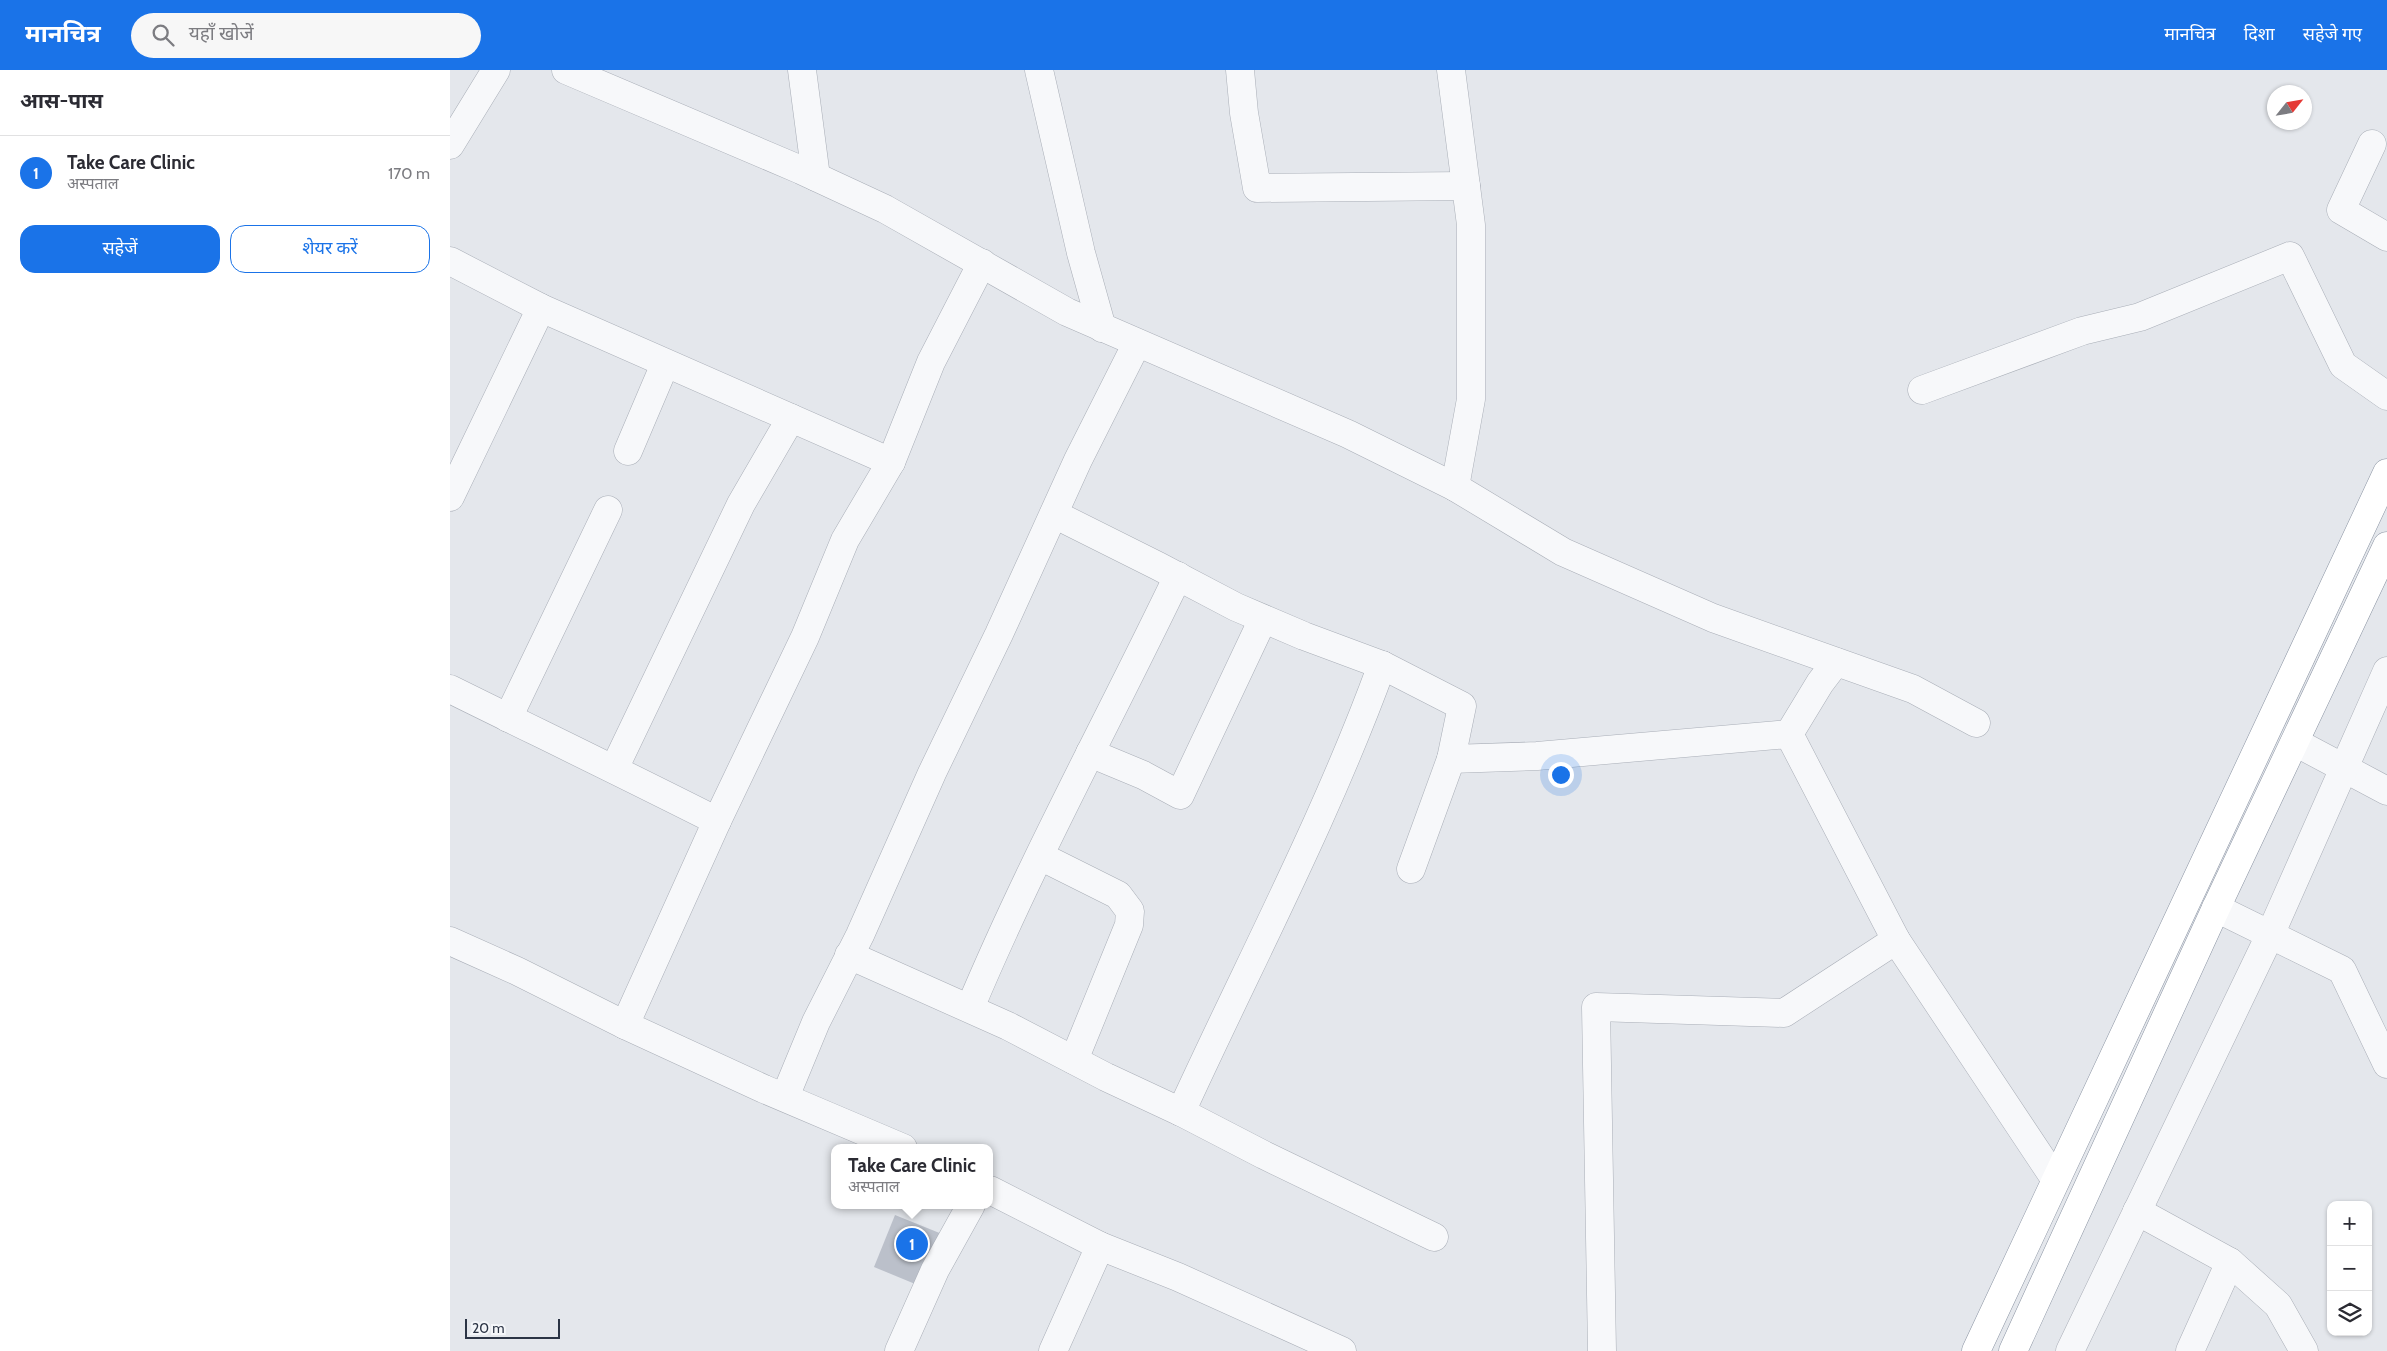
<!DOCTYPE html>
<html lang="hi">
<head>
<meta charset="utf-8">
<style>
	:root { --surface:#fff; --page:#f7f7f7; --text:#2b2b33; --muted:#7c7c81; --line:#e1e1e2; --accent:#1a73e8 }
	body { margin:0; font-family:Cabin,"Noto Sans Devanagari",sans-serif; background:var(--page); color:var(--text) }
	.controls { position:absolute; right:15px; bottom:15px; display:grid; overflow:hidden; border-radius:10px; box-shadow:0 1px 4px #0004 }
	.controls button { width:45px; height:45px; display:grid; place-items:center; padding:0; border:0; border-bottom:1px solid var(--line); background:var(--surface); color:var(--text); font:25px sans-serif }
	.compass { position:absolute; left:1817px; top:15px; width:45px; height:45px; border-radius:50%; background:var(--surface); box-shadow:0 1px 4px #0004; rotate:59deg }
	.scale { position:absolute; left:15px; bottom:12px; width:95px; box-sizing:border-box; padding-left:5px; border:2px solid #2b3445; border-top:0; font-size:14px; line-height:18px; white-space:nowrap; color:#2b3445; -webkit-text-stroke:4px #f4f6f9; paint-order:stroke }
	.you { position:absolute; left:1110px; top:704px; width:18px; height:18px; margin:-12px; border:4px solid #fff; border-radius:50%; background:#1a73e8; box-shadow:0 0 0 8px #1a73e833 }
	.badge { display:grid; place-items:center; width:32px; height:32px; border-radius:50%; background:var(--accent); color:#fff; font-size:16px; font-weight:700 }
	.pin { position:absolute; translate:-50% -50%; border:2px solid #fff; box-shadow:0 1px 5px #0006 }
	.popup { position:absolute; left:381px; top:1074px; width:162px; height:65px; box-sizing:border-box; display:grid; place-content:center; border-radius:10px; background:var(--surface); filter:drop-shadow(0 1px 4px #0005); font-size:16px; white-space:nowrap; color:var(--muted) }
	.popup b { font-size:19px; color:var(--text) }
	.popup::after { content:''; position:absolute; left:50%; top:100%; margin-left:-10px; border:10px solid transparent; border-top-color:var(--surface) }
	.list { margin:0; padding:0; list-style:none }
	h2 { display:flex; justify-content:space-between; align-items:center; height:65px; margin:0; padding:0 20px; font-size:21px }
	h2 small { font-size:16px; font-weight:400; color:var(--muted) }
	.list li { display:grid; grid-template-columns:32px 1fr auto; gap:15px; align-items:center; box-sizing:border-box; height:75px; padding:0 20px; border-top:1px solid var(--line) }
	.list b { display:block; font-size:19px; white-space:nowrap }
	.list p { margin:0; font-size:16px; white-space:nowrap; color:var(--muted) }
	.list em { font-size:16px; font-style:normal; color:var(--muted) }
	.actions { display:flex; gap:10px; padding:15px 20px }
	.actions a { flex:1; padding:11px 0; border:1px solid var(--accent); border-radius:15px; text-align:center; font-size:18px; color:var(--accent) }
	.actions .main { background:var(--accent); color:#fff }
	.icon { flex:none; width:28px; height:28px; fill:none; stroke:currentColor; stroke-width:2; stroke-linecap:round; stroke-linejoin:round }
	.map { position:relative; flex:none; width:1937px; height:1281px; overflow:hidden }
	header { display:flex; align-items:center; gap:30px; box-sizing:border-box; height:70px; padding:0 25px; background:var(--accent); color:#fff }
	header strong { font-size:24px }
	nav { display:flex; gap:28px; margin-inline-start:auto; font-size:18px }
	.search { width:350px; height:45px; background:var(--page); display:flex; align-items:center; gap:12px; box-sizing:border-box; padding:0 18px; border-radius:28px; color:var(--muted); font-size:19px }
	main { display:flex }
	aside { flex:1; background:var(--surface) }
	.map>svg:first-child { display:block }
</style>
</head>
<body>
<header>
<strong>मानचित्र</strong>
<div class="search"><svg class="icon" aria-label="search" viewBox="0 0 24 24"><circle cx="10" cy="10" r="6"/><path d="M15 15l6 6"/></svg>यहाँ खोजें</div>
<nav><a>मानचित्र</a><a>दिशा</a><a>सहेजे गए</a></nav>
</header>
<main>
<aside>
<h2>आस-पास<small></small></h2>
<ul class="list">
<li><span class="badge">1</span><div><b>Take Care Clinic</b><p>अस्पताल</p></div><em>170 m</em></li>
</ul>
<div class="actions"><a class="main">सहेजें</a><a>शेयर करें</a></div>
</aside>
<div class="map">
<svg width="1937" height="1281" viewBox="0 0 1937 1281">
	<rect width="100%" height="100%" fill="#e4e7ec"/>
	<polygon fill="#bbc0ca" points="445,1145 492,1164 470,1216 424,1197"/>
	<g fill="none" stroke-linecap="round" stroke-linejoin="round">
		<g stroke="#a9aeb7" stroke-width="29">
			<g id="minor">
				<polyline points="116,0 351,100 435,139 617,242 898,364 1005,417 1113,482 1263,548 1463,619 1526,653"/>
				<polyline points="352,0 366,107"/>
				<polyline points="589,0 631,183 652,258"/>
				<polyline points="790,0 794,43 807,118 1016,116"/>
				<polyline points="1001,0 1021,155 1021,329 1005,417"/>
				<polyline points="1922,74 1891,140 1937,167"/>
				<polyline points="0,75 46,0"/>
				<polyline points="0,191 91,238 441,392"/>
				<polyline points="1472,320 1632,261 1690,247 1840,186 1893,295 1937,326"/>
				<polyline points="178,381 215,294"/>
				<polyline points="0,427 91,238"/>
				<polyline points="604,444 708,496 786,537 854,566 932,595 1012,636 1001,689 1087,686 1339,664"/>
				<path d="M0,619C89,663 178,706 267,751L175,955L314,1019L453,1078"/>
				<polyline points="58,648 158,440"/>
				<polyline points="1339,664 1446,870 1605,1109"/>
				<polyline points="1339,664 1370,613 1386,592"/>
				<polyline points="1845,672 1937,721"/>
				<polyline points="640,683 693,705 730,725 813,549"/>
				<polyline points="164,699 291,434 341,348"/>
				<polyline points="267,751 355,567 395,470 441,392 481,292 532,193"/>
				<polyline points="590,786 668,825 680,841 679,855 624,990"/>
				<polyline points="961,799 1001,689"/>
				<polyline points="1766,838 1892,900 1937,994"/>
				<polyline points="0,871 67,901 175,955"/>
				<polyline points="399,885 558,956 656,1007 731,1042 814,1085 984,1167"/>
				<path d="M520,938C582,790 659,650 728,506"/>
				<polyline points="335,1027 366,952 410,865 482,703 549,564 628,390 687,273"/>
				<path d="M731,1042C799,893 876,749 932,595"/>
				<polyline points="540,1120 650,1176 728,1207 892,1281"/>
				<polyline points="1687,1141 1780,1192 1828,1235 1854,1281"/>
				<polyline points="449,1281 485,1200 521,1135"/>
				<polyline points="603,1281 650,1176"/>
				<polyline points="1152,1281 1146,937 1334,943 1446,870"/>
				<polyline points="1620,1281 1820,865 1937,601"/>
				<polyline points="1740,1281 1780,1192"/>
			</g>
		</g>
		<g stroke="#8b94a3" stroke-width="29">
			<g id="highway">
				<polyline points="1526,1281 1937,403"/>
				<polyline points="1563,1281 1766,838 1937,476"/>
			</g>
		</g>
		<use href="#minor" stroke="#f7f8fa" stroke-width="28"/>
		<use href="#highway" stroke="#fff" stroke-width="28"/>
	</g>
</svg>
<div class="controls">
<button>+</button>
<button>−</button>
<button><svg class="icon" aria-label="layers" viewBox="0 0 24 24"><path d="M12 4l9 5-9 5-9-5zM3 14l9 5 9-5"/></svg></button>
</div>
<svg class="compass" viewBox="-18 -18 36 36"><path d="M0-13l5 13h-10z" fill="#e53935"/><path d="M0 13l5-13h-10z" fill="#7c7c81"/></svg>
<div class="scale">20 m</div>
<div class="you"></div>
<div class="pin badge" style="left:462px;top:1174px">1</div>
<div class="popup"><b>Take Care Clinic</b>अस्पताल</div>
</div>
</main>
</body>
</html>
